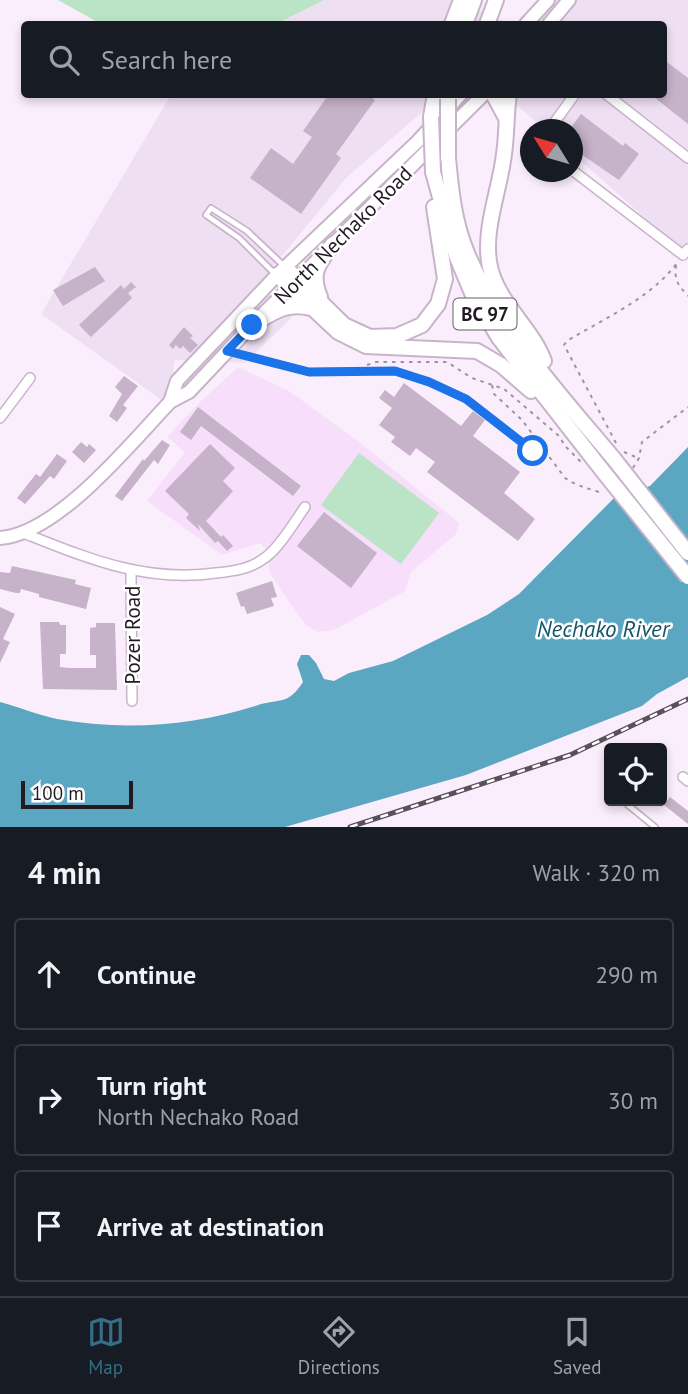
<!DOCTYPE html>
<html lang="en">
<head>
<meta charset="utf-8">
<style>
	:root { --surface:#171b24; --page:#242831; --text:#f1f3f6; --muted:#9ea1a6; --line:#363941; --accent:#346e87 }
	body { margin:0; font-family:"PT Sans",sans-serif; background:var(--page); color:var(--text) }
	.controls { position:absolute; right:21px; bottom:21px; display:grid; overflow:hidden; border-radius:7px; box-shadow:0 4px 10px #0003 }
	.controls button { width:63px; height:63px; display:grid; place-items:center; padding:0; border:0; border-bottom:2px solid var(--line); background:var(--surface); color:var(--text); font:35px sans-serif }
	.compass { position:absolute; left:520px; top:119px; width:63px; height:63px; border-radius:50%; background:var(--surface); box-shadow:0 4px 10px #0003; rotate:307deg }
	.scale { position:absolute; left:21px; bottom:18px; width:112px; box-sizing:border-box; padding-left:7px; border:4px solid #221a23; border-top:0; font-size:19px; line-height:24px; white-space:nowrap; color:#221a23; -webkit-text-stroke:5px #fff; paint-order:stroke }
	.stop { position:absolute; width:21px; height:21px; margin:-16px; border:5px solid #1a73e8; border-radius:50%; background:#fff }
	.stop.end { background:#1a73e8; border-color:#fff; box-shadow:0 2px 7px #0008 }
	.list { margin:0; padding:0; list-style:none }
	h2 { display:flex; justify-content:space-between; align-items:center; height:91px; margin:0; padding:0 28px; font-size:30px }
	h2 small { font-size:23px; font-weight:400; color:var(--muted) }
	.list li { display:grid; grid-template-columns:46px 1fr auto; gap:21px; align-items:center; box-sizing:border-box; height:112px; margin:0 14px 14px; padding:0 14px; border:2px solid var(--line); border-radius:7px }
	.list b { display:block; font-size:26px; white-space:nowrap }
	.list p { margin:0; font-size:23px; white-space:nowrap; color:var(--muted) }
	.list em { font-size:23px; font-style:normal; color:var(--muted) }
	.icon { flex:none; width:38px; height:38px; fill:none; stroke:currentColor; stroke-width:2; stroke-linecap:round; stroke-linejoin:round }
	.map { position:relative; flex:none; width:688px; height:827px; overflow:hidden }
	.search { position:absolute; background:var(--surface); box-shadow:0 4px 10px #0003; left:21px; right:21px; top:21px; height:77px; display:flex; align-items:center; gap:18px; box-sizing:border-box; padding:0 24px; border-radius:7px; color:var(--muted); font-size:26px }
	.sheet { height:469px; background:var(--surface) }
	nav { display:flex; justify-content:space-around; align-items:center; box-sizing:border-box; height:98px; border-top:2px solid var(--line); background:var(--surface); font-size:19px; color:var(--muted) }
	nav a { display:grid; justify-items:center; gap:4px }
	nav .on { color:var(--accent) }
	.map>svg:first-child { display:block }
</style>
</head>
<body>
<div class="map">
<svg width="688" height="827" viewBox="0 0 688 827">
	<rect width="100%" height="100%" fill="#fbeefc"/>
	<g fill="#eedff3">
		<polygon points="324,0 457,0 510,24 276,24"/>
		<polygon points="542,0 688,0 688,256 573,154 572,130 544,129 505,95 664,94 664,24 514,24"/>
		<polygon points="171,95 442,95 347,177 258,285 292,317 245,363 175,360 167,404 41,314"/>
	</g>
	<polygon fill="#f7defb" points="238,367 289,391 358,441 459,523 456,534 411,572 405,591 334,630 318,632 307,626 299,616 270,574 266,549 260,543 222,555 147,501 185,452 167,437 199,403"/>
	<g fill="#bae4c5">
		<polygon points="58,0 324,0 276,24 101,24"/>
		<polygon points="359,453 439,513 401,564 321,505"/>
	</g>
	<path fill="#5ba7c1" d="M688,447V677L657,694L642,706L466,775L285,827H0V702C19,707 38,715 57,719C123,731 194,726 258,705C282,698 288,705 303,682L297,664L301,655H309L316,663L324,679L334,681L349,673L393,661L487,615L519,594L617,495L650,486Z"/>
	<g fill="#c6b2c9">
		<polygon points="663,59 688,78 688,124 650,94 663,94"/>
		<polygon points="329,94 367,94 375,100 336,154 341,158 301,214 250,178 271,148 293,164 312,137 303,131"/>
		<polygon points="581,114 623,146 625,143 639,154 619,180 572,148 572,130 569,130"/>
		<polygon points="95,267 105,281 63,306 53,290"/>
		<polygon points="131,282 136,287 128,293 132,298 91,337 79,325 121,285 124,289"/>
		<polygon points="184,327 193,336 190,338 198,345 190,353 183,346 180,349 176,345 173,349 169,345"/>
		<polygon points="124,376 138,386 123,405 127,408 117,422 109,416 122,394 115,387"/>
		<polygon points="404,383 461,426 473,411 485,420 473,436 520,472 504,493 535,519 518,541 427,472 435,462 416,448 410,456 391,442 395,437 379,425 392,408 379,398 385,390 394,397"/>
		<polygon points="198,407 301,486 293,496 201,426 191,440 180,432"/>
		<polygon points="162,440 170,445 158,464 154,460 122,501 115,496 143,459 144,461"/>
		<polygon points="81,442 87,447 89,444 96,450 84,463 72,452"/>
		<polygon points="210,444 235,468 223,481 233,491 206,521 221,537 223,535 233,546 227,551 218,541 215,543 198,524 200,531 186,518 189,514 165,491"/>
		<polygon points="57,454 67,461 54,479 50,476 25,504 17,498 36,474 40,477"/>
		<polygon points="324,512 377,553 351,588 297,546"/>
		<polygon points="12,566 76,580 75,584 91,588 86,609 39,597 39,594 21,589 20,593 16,593 0,589 0,572 10,573"/>
		<polygon points="272,581 277,597 271,598 274,606 247,614 244,606 241,607 236,593"/>
		<polygon points="0,607 15,614 3,639 10,642 0,663"/>
		<polygon points="40,622 59,622 60,625 66,625 66,654 60,654 60,667 70,668 96,668 96,655 90,655 90,628 96,627 96,623 115,623 117,690 43,689"/>
		<polygon points="670,797 688,811 688,824 664,805"/>
	</g>
	<g fill="none" stroke-linecap="round" stroke-linejoin="round">
		<g stroke="#c8b4ca" stroke-width="8">
			<g id="service">
				<polyline points="274,273 239,238 206,215 211,208 247,231 285,267"/>
				<polyline points="232,352 309,372 395,371 429,381 466,399 533,451"/>
				<polyline points="623,801 655,827"/>
			</g>
		</g>
		<g stroke="#c8b4ca" stroke-width="12">
			<g id="minor">
				<polyline points="606,94 688,158"/>
				<polyline points="549,130 575,94"/>
				<polyline points="572,170 683,255 688,249"/>
				<polyline points="0,418 30,378"/>
				<path d="M21,532C87,558 144,583 216,573C235,571 251,569 266,557C280,547 295,521 305,507"/>
				<polyline points="131,570 132,701"/>
				<polyline points="683,777 688,781"/>
			</g>
		</g>
		<g stroke="#c8b4ca" stroke-width="16">
			<g id="secondary">
				<polyline points="526,24 548,0"/>
				<polyline points="549,24 569,0"/>
				<polyline points="170,402 177,381 277,275 418,141 461,94"/>
				<path d="M0,538C58,534 131,443 170,402L189,392L252,325L484,94"/>
			</g>
		</g>
		<g stroke="#c8b4ca" stroke-width="18">
			<g id="trunk">
				<polyline points="452,24 461,0"/>
				<polyline points="465,24 474,0"/>
				<polyline points="487,24 496,0"/>
				<polyline points="493,94 506,118"/>
				<path d="M509,94C506,114 507,134 504,154C500,190 482,231 490,267C498,303 532,328 544,361"/>
				<polyline points="431,117 435,94"/>
				<path d="M448,158C451,190 454,222 467,253C497,326 563,398 614,459"/>
				<polyline points="433,172 456,255 472,293 499,338 602,470"/>
				<polyline points="286,268 344,325 370,337 397,336 422,325 438,304 445,279 434,207"/>
				<polyline points="277,275 338,332 366,346 477,351 501,365 531,391"/>
				<path d="M320,297C310,273 318,264 333,244"/>
				<path d="M252,325C274,312 285,302 311,308"/>
			</g>
		</g>
		<g stroke="#9e939f" stroke-width="2" stroke-dasharray="3.5 5" stroke-linecap="butt">
			<path d="M676,265C674,280 678,285 688,296"/>
			<polyline points="367,365 376,362 447,362 472,378 504,389 558,435 566,447"/>
			<path d="M492,385L494,394L522,420L565,478C575,485 586,488 599,492L602,489"/>
			<path d="M616,443L564,345L567,341C605,318 651,298 678,262"/>
			<polyline points="566,447 582,463"/>
			<polyline points="624,452 638,458"/>
			<polyline points="633,468 639,458 642,442 688,407"/>
		</g>
		<use href="#service" stroke="#fff" stroke-width="4.5"/>
		<use href="#minor" stroke="#fff" stroke-width="9"/>
		<use href="#secondary" stroke="#fff" stroke-width="12"/>
		<use href="#trunk" stroke="#fff" stroke-width="14"/>
		<g stroke="#59505a" stroke-width="5">
			<polyline id="rail" points="350,827 570,755 688,699"/>
		</g>
		<use href="#rail" stroke="#fff" stroke-width="2.5" stroke-dasharray="8" stroke-linecap="butt"/>
		<g stroke="#c8b4ca" stroke-width="18" stroke-linecap="butt">
			<g id="trunk-bridge">
				<polyline points="431,117 433,172"/>
				<polyline points="448,158 448,99"/>
				<polyline points="614,459 688,553"/>
				<polyline points="602,470 688,577"/>
			</g>
		</g>
		<use href="#trunk-bridge" stroke="#fff" stroke-width="14"/>
	</g>
	<g fill="none" stroke-linecap="round" stroke-linejoin="round">
		<polyline stroke="#1a73e8" stroke-width="9" points="252,325 227,351 309,372 395,371 429,382 466,399 533,451"/>
	</g>
	<g text-anchor="middle" dominant-baseline="central" stroke-width="5" stroke-linejoin="round" paint-order="stroke">
		<rect fill="#fff" stroke="#645f65" stroke-width="2" x="453.5" y="298.5" width="63" height="31" rx="5"/>
		<g font-size="19" font-weight="bold" fill="#221a23">
			<text x="485" y="314">BC 97</text>
		</g>
		<g font-size="21" fill="#221a23" stroke="#fff">
			<text transform="translate(343 235) rotate(-45)">North Nechako Road</text>
			<text transform="translate(132 635) rotate(-90)">Pozer Road</text>
		</g>
		<g font-size="23" font-style="italic" fill="#155568" stroke="#fff">
			<text x="603" y="628">Nechako River</text>
		</g>
	</g>
</svg>
<div class="controls">
<button><svg class="icon" aria-label="locate" viewBox="0 0 24 24"><circle cx="12" cy="12" r="6"/><path d="M12 2v4M12 18v4M2 12h4M18 12h4"/></svg></button>
</div>
<svg class="compass" viewBox="-18 -18 36 36"><path d="M0-13l5 13h-10z" fill="#e53935"/><path d="M0 13l5-13h-10z" fill="#9ea1a6"/></svg>
<div class="scale">100 m</div>
<div class="stop" style="left:533px;top:451px"></div>
<div class="stop end" style="left:252px;top:325px"></div>
<div class="search"><svg class="icon" aria-label="search" viewBox="0 0 24 24"><circle cx="10" cy="10" r="6"/><path d="M15 15l6 6"/></svg>Search here</div>
</div>
<section class="sheet">
<h2>4 min<small>Walk · 320 m</small></h2>
<ul class="list">
<li><svg class="icon" aria-label="ahead" viewBox="0 0 24 24"><path d="M12 20V5M6 11l6-6 6 6"/></svg><div><b>Continue</b></div><em>290 m</em></li>
<li><svg class="icon" aria-label="right" viewBox="0 0 24 24"><path d="M7 20v-9h11M14 6l5 5-5 5"/></svg><div><b>Turn right</b><p>North Nechako Road</p></div><em>30 m</em></li>
<li><svg class="icon" aria-label="arrive" viewBox="0 0 24 24"><path d="M6 21V4h12l-3 4 3 4H6"/></svg><div><b>Arrive at destination</b></div></li>
</ul>
</section>
<nav>
<a class="on"><svg class="icon" aria-label="map" viewBox="0 0 24 24"><path d="M3 6l6-2 6 2 6-2v14l-6 2-6-2-6 2zM9 4v14M15 6v14"/></svg>Map</a>
<a><svg class="icon" aria-label="directions" viewBox="0 0 24 24"><path d="M12 3l9 9-9 9-9-9zM9 14v-3h6M13 9l2 2-2 2"/></svg>Directions</a>
<a><svg class="icon" aria-label="saved" viewBox="0 0 24 24"><path d="M7 4h10v16l-5-4-5 4z"/></svg>Saved</a>
</nav>
</body>
</html>
